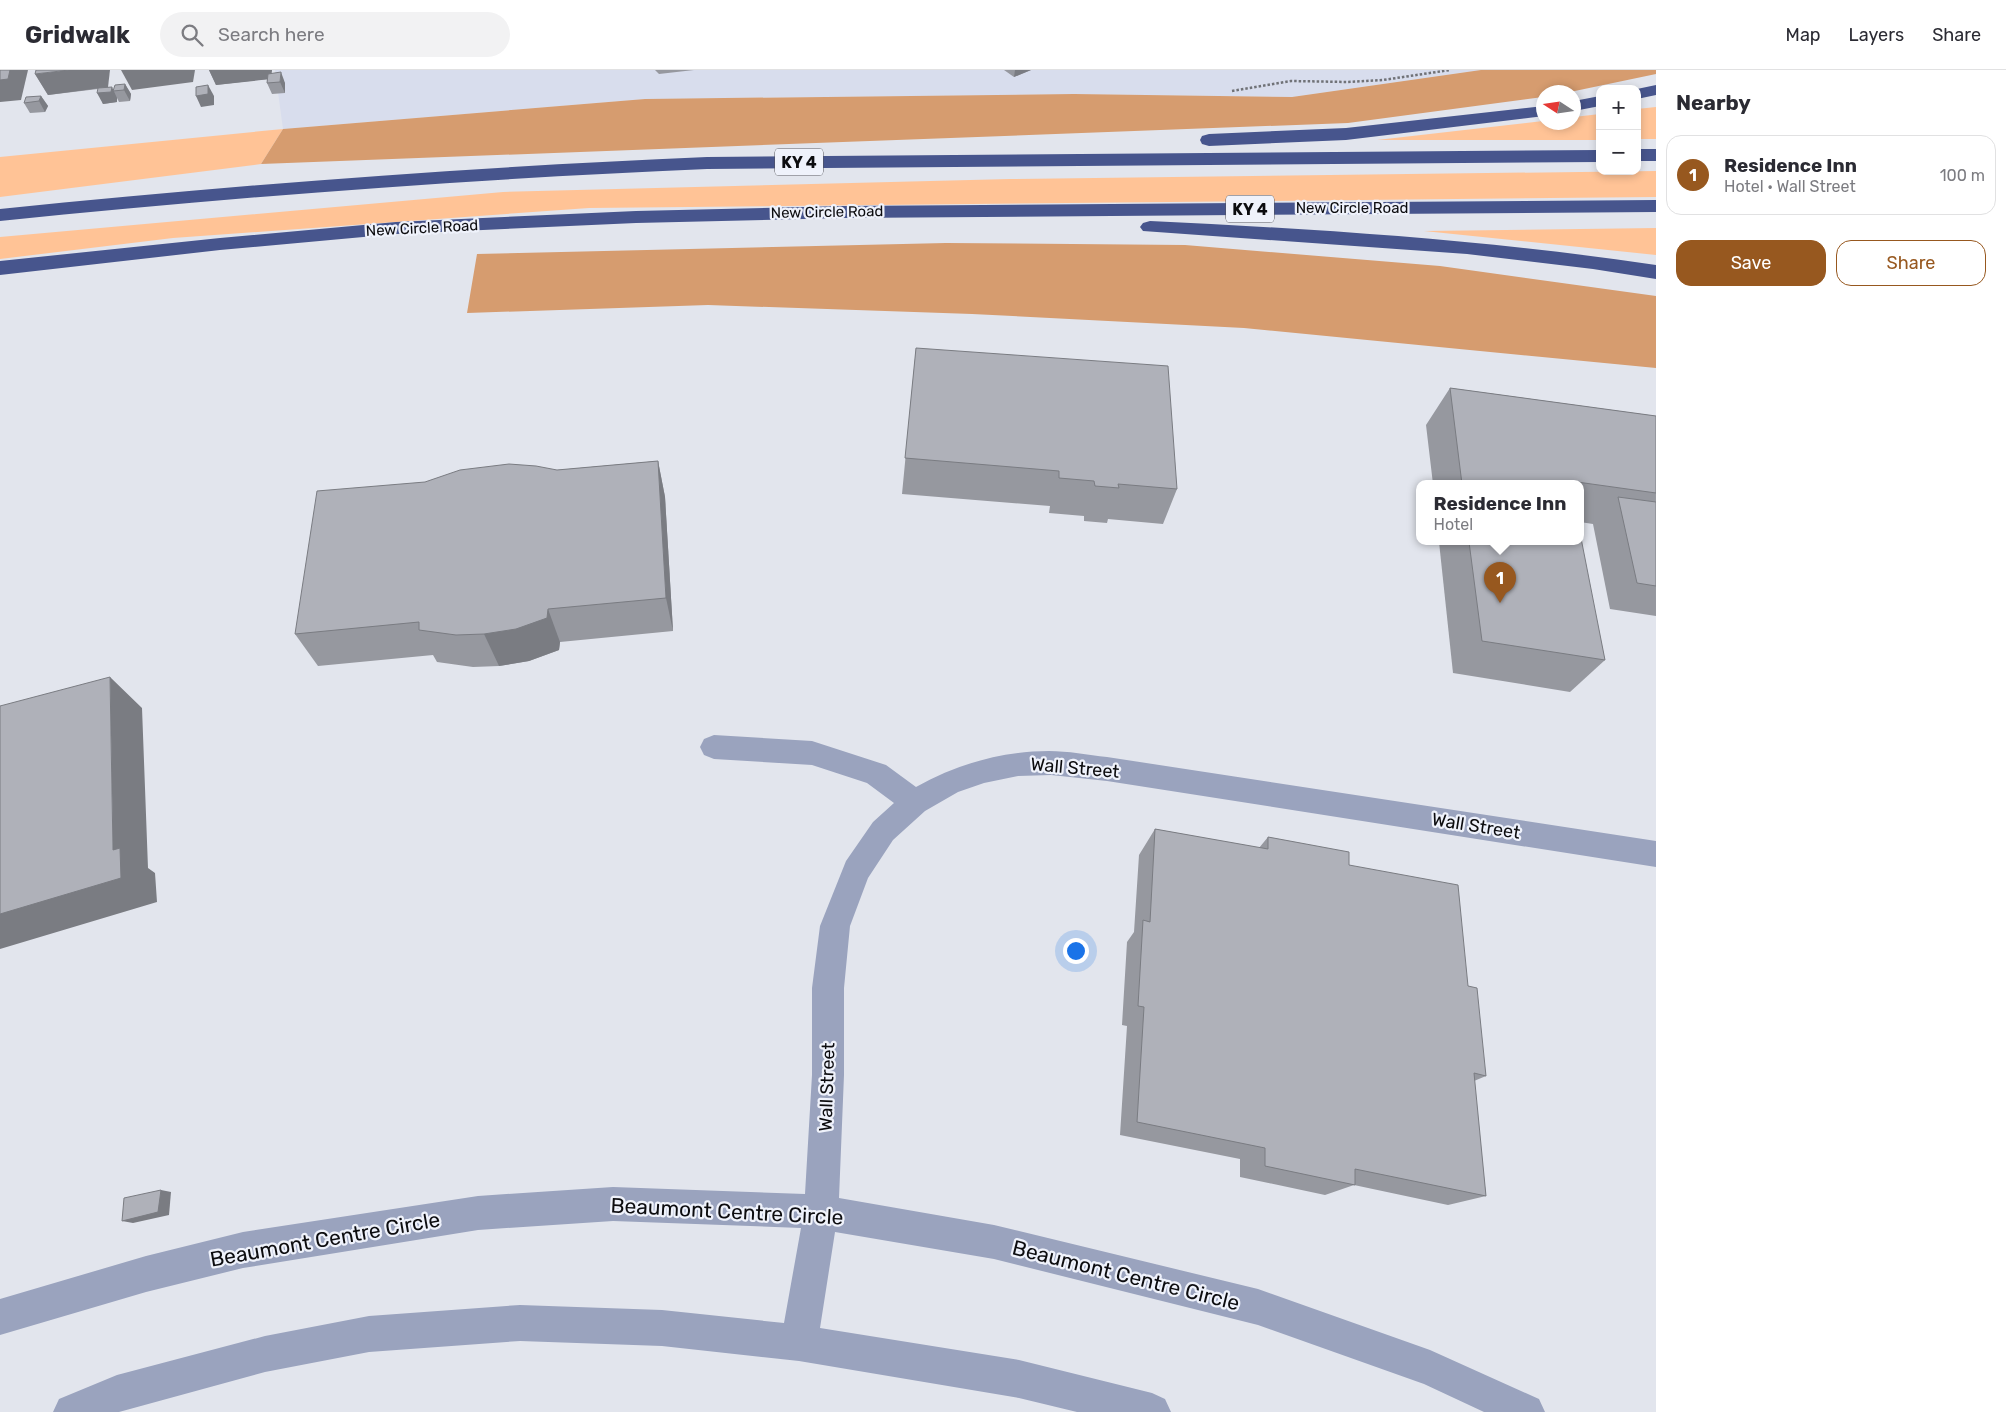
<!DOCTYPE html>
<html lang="en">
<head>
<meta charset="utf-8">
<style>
	:root { --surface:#fff; --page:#f2f2f3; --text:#2b2b33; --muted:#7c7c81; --line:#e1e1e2; --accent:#97581f }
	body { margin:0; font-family:Rubik,sans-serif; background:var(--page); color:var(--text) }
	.controls { position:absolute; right:15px; top:15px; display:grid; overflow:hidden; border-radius:10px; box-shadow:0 2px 8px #0003 }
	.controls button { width:45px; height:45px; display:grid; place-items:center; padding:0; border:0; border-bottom:1px solid var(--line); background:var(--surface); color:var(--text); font:25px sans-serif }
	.compass { position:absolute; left:1536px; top:15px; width:45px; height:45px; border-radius:50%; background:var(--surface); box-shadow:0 2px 8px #0003; rotate:282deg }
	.you { position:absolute; left:1075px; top:880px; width:18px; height:18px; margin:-12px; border:4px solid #fff; border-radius:50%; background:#1a73e8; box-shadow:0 0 0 8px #1a73e833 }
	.badge { display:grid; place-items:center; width:32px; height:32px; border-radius:50%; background:var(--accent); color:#fff; font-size:16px; font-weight:700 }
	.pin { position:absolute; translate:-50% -41px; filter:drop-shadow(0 1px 2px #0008) }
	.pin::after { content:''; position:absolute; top:26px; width:18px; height:15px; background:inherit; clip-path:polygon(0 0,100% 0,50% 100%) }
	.popup { position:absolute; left:1416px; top:410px; width:168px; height:65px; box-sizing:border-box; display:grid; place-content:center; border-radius:10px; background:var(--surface); filter:drop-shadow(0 1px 4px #0005); font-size:16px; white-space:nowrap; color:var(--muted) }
	.popup b { font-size:19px; color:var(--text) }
	.popup::after { content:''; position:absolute; left:50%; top:100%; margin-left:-10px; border:10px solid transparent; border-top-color:var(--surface) }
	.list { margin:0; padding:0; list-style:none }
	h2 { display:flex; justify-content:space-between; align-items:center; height:65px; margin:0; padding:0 20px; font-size:21px }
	h2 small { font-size:16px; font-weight:400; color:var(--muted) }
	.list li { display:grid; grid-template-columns:32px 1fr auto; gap:15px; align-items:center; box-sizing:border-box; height:80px; margin:0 10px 10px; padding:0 10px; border:1px solid var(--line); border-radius:15px }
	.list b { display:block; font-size:19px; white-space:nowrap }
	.list p { margin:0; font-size:16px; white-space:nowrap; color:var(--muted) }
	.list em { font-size:16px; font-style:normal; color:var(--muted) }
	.actions { display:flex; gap:10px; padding:15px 20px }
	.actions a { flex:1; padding:11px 0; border:1px solid var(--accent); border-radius:15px; text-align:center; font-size:18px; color:var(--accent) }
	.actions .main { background:var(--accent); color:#fff }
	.icon { flex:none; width:28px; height:28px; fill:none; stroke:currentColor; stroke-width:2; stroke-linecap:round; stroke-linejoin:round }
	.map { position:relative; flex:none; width:1656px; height:1342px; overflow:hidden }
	header { display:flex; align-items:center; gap:30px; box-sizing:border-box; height:70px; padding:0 25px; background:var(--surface); border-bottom:1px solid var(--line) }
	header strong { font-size:24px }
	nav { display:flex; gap:28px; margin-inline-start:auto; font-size:18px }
	.search { width:350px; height:45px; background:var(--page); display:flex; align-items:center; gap:12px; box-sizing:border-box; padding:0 18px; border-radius:28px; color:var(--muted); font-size:19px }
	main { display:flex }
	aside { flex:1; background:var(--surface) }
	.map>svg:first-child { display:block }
</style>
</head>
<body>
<header>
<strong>Gridwalk</strong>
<div class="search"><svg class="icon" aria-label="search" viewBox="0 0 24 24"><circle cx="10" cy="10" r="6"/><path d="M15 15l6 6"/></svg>Search here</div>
<nav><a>Map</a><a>Layers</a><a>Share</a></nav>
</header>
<main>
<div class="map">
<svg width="1656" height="1342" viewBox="0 0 1656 1342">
	<rect width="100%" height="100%" fill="#e2e5ed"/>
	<polygon fill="#d8dded" points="275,0 1481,0 1292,27 1074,24 645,29 283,59"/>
	<g fill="#ffc396">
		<polygon points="1656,37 1656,69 1637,69 1637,39"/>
		<polygon points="1600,44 1600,70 1377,70 1543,51 1544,52 1574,52 1574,47"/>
		<polygon points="283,59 261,94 0,127 0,87"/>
		<polygon points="1656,101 1656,127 589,138 173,168 0,189 0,167 503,122 1010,109"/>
		<polygon points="1656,158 1656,185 1424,161"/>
	</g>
	<g fill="#d69c6f">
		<polygon points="1481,0 1656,0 1656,4 1570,22 1544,22 1543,27 1348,53 261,94 283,59 645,29 1074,24 1292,27"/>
		<polygon points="946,173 1185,175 1440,196 1656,226 1656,298 1244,258 972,244 708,235 467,243 477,184"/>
	</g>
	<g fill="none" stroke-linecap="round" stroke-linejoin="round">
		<polyline stroke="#707277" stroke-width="2.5" stroke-dasharray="2.5 2" stroke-linecap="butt" points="1232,21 1291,11 1348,12 1383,10 1450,0"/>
		<path fill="#9aa3be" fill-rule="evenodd" d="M714,665L812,671L886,695L916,717C957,694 1002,681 1049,681C1068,681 1088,685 1107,687L1656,771V797L1107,711L1051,705L1018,706L984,713L958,722L925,741L893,770L868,808L850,856L844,918V1005L839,1128L994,1155L1258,1219L1430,1280L1539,1329L1545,1342H1484L1424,1314L1258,1255L994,1189L835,1162L820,1258L1019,1290L1152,1323L1165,1329L1171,1342H1077L1019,1328L799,1291L662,1276L520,1271L369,1282L265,1302L119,1342H53L59,1329L117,1305L265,1266L369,1246L520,1235L662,1240L784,1253L801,1158L613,1151L478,1160L243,1198L146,1222L0,1265V1229L146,1186L243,1162L478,1126L613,1117L805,1124L812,1005V918L820,856L846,791L873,752L894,733L867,713L812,695L714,689L704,685L700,677L704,669Z"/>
		<g fill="#47558d" fill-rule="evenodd">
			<polygon points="1656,15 1656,25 1637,29 1637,19"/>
			<polygon points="1600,26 1600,36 1574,41 1574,31"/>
			<polygon points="1544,36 1544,46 1346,70 1209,76 1202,74 1200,70 1202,66 1209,64 1346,58"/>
			<rect x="1637" y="79" width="19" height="12"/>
			<path d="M1600,80V92L707,99C471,109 235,127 0,151V139C235,115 471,97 707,87Z"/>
			<polygon points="1656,130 1656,142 844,148 636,153 396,164 220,180 0,205 0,191 220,168 396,152 636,141 844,136"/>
			<path d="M1150,151C1320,159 1488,170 1656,195V209L1593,199L1467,184L1143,161L1140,157L1143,153Z"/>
		</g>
	</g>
	<g fill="#96989f">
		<polygon points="209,0 272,0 271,3 285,13 285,23 272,24 267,13 267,9 216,15"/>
		<polygon points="655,0 694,0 659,4"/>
		<polygon points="1004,0 1031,0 1014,7"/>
		<polygon points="35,4 108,17 113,20 125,14 131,24 130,31 119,32 117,28 117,32 103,34 98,19 48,25"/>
		<polygon points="41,26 48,36 45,42 30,43 24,33"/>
		<polygon points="916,278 1177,419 1163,454 1108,449 1107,453 1084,451 1084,446 1049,443 1050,436 902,424"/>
		<polygon points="1450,318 1656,346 1656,546 1610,539 1593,454 1580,452 1580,414 1433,414 1426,355"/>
		<polygon points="658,391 665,427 673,561 560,572 559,580 529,591 499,596 473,597 437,592 433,585 318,596 295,564 557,400"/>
		<polygon points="1439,472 1580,472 1605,590 1570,622 1453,603"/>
		<polygon points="1155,759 1259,778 1268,767 1349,795 1468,916 1486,1006 1474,1011 1486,1126 1448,1135 1354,1115 1325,1125 1240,1107 1240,1089 1120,1065 1127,956 1122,955 1127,872 1134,862 1139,785"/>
	</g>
	<g fill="#7a7c82">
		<polygon points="10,0 28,0 21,30 0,32 0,10"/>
		<polygon points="69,0 110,0 108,17 48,25 35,4"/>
		<polygon points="121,0 195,0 193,12 132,20"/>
		<polygon points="209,0 272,0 271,9 216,15"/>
		<polygon points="1015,0 1031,0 1014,7"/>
		<polygon points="281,2 285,13 285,23 280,12"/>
		<polygon points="125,14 131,24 130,31 124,20"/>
		<polygon points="208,15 214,26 214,35 201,37 196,26"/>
		<polygon points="112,17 117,28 117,32 103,34 97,23"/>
		<polygon points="41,26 48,36 45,42 39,31"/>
		<polygon points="658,391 665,427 673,561 666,528"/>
		<polygon points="548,539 560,572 559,580 529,591 499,596 484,564"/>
		<polygon points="110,607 142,638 148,798 155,803 157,832 0,879 0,844 113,780"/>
		<polygon points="161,1120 171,1122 169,1145 133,1153 122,1151"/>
	</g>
	<g fill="#afb1b9" stroke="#7a7c82">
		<polygon points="0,0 10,0 8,9 0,10"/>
		<polygon points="36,0 69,0 35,4"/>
		<polygon points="281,2 280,12 267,13 268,4"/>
		<polygon points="125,14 124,20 113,21 115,15"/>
		<polygon points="208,15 208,24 196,26 196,17"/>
		<polygon points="112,17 111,22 97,23 98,18"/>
		<polygon points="41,26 39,31 24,33 26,27"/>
		<polygon points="916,278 1168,296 1177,419 1118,414 1119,418 1095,416 1094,411 1059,408 1059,401 905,388"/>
		<polygon points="1450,318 1656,346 1656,423 1570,411 1570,414 1462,414"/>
		<polygon points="658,391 666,528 548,539 547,548 516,559 484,564 456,565 419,560 419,552 295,564 317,421 425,412 460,400 509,394 536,396 557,400"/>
		<polygon points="1618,427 1656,432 1656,516 1637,513"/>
		<polygon points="1580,463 1605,590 1482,571 1469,472 1580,472"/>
		<polygon points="110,607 113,780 120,778 121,808 0,844 0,636"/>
		<polygon points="1155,759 1268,779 1268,767 1349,782 1349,795 1458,815 1468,916 1477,918 1486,1006 1474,1003 1486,1126 1355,1099 1355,1115 1265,1096 1265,1078 1137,1052 1144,937 1138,936 1143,850 1150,852"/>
		<polygon points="161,1120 158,1142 122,1151 124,1128"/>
	</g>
	<g text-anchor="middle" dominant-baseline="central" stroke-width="4.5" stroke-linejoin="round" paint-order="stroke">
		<g font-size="15" fill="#0c0c0f" stroke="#eff2fb">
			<text x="1352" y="138">New Circle Road</text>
			<text transform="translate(827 142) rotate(-1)">New Circle Road</text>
			<text transform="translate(422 158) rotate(-3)">New Circle Road</text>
		</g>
		<g fill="#eff2fb" stroke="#505156" stroke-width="1">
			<rect x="775" y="78.5" width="48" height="27" rx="4"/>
			<rect x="1226" y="125.5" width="48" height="27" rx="4"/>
		</g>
		<g font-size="16" font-weight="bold" fill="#0c0c0f">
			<text x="799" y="92">KY 4</text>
			<text x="1250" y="139">KY 4</text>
		</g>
		<g font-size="18" fill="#0c0c0f" stroke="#eff2fb">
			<text transform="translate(1075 698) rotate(5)">Wall Street</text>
			<text transform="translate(1476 756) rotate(9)">Wall Street</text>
			<text transform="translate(827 1017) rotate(-88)">Wall Street</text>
		</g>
		<g font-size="21" fill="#0c0c0f" stroke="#eff2fb">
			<text transform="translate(727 1141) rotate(3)">Beaumont Centre Circle</text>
			<text transform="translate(325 1169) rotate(-10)">Beaumont Centre Circle</text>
			<text transform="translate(1126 1205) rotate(14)">Beaumont Centre Circle</text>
		</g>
	</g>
</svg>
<div class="controls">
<button>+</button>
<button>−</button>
</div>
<svg class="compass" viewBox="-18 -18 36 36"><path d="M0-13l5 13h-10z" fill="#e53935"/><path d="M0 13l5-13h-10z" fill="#7c7c81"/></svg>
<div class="you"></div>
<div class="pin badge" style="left:1500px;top:533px">1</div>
<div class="popup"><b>Residence Inn</b>Hotel</div>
</div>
<aside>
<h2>Nearby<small></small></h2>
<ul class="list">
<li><span class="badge">1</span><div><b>Residence Inn</b><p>Hotel · Wall Street</p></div><em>100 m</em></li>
</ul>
<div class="actions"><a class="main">Save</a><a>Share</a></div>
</aside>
</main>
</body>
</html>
